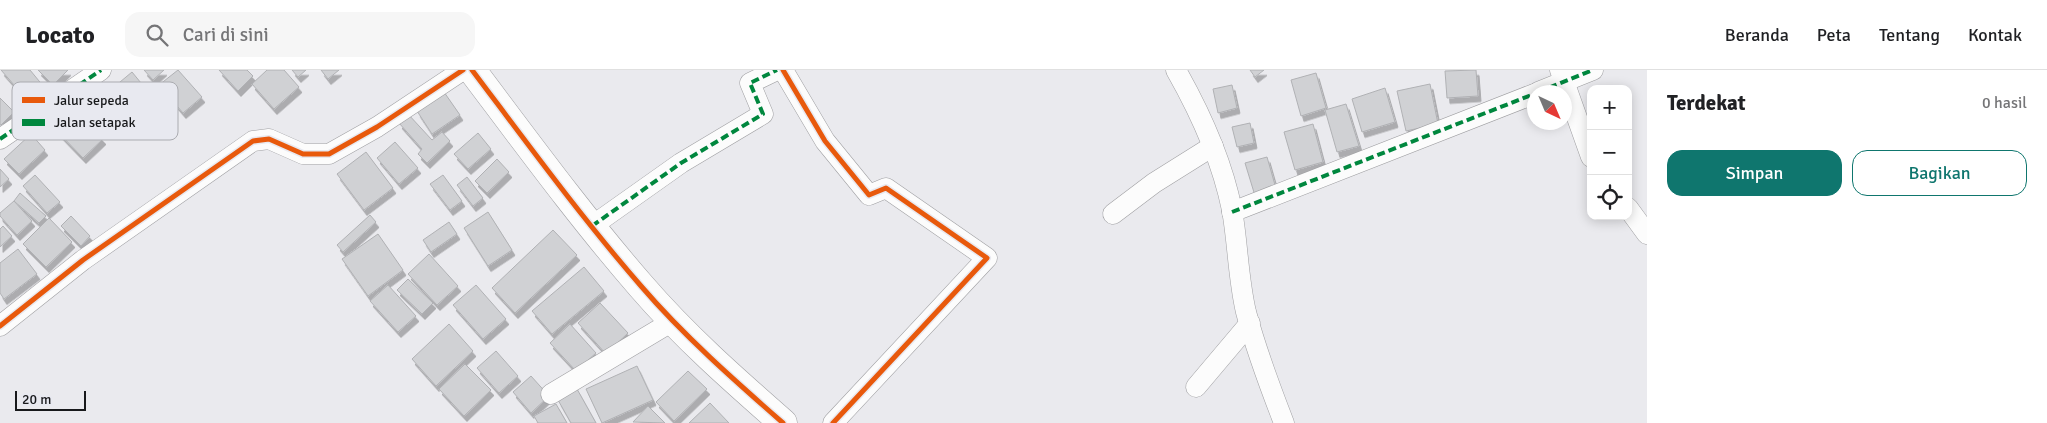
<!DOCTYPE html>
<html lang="id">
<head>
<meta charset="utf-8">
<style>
	:root { --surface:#fff; --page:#f6f6f6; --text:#202124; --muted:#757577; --line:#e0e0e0; --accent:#0f766e }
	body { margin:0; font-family:Signika,sans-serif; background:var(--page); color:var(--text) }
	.controls { position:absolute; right:15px; top:15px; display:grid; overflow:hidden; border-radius:10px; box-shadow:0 2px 12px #0003 }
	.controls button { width:45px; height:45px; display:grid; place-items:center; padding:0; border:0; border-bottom:1px solid var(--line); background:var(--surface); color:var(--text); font:25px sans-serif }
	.compass { position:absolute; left:1527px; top:15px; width:45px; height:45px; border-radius:50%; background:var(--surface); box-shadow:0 2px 12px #0003; rotate:136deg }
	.scale { position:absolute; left:15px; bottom:12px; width:71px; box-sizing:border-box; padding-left:5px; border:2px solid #18191b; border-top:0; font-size:14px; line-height:18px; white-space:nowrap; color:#18191b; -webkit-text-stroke:4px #e8e9f0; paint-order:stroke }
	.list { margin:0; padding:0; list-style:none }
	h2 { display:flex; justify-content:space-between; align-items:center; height:65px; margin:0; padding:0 20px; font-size:21px }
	h2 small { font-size:16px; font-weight:400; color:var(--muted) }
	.actions { display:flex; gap:10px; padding:15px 20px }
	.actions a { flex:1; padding:11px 0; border:1px solid var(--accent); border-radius:15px; text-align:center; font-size:18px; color:var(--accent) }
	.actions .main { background:var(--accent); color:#fff }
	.icon { flex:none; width:28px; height:28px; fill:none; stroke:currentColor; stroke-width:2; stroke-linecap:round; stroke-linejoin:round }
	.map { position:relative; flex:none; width:1647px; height:353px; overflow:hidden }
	header { display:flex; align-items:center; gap:30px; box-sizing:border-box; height:70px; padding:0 25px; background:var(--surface); border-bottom:1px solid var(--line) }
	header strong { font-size:24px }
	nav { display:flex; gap:28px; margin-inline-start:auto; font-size:18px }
	.search { width:350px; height:45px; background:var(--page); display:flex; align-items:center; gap:12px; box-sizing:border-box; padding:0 18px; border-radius:15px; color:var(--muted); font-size:19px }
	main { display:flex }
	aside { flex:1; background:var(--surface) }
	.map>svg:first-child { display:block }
</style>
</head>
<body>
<header>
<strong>Locato</strong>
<div class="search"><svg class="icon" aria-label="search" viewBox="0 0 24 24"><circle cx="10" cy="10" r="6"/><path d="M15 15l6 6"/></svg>Cari di sini</div>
<nav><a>Beranda</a><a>Peta</a><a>Tentang</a><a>Kontak</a></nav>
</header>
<main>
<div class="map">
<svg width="1647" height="353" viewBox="0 0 1647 353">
	<defs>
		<filter id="shadow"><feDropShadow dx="3" dy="5.5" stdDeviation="0" flood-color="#0004"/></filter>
	</defs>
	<rect width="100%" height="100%" fill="#eaeaee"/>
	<g fill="#d0d1d4" stroke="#b0b1b4" filter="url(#shadow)">
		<polygon points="1,0 30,0 44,17 28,31"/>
		<polygon points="38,0 68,0 53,15"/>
		<polygon points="144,0 164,0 153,10"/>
		<polygon points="178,0 202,27 183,43 159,15"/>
		<polygon points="219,0 247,0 253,6 238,21"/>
		<polygon points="267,0 284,0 299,17 274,39 252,14"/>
		<polygon points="292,0 306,0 298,7"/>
		<polygon points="321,0 339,0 328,9"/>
		<polygon points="1250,0 1264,0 1255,7"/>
		<polygon points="1476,0 1478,26 1447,28 1445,1"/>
		<polygon points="132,2 155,30 131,50 108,22"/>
		<polygon points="1316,3 1326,38 1301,46 1291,10"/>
		<polygon points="93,12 112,32 94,48 75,28"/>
		<polygon points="1430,14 1438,54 1406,61 1397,21"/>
		<polygon points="1232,15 1237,38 1218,43 1213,19"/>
		<polygon points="1385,18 1395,52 1362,62 1352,29"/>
		<polygon points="444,22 460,45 432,64 417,41"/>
		<polygon points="0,28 14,42 1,55 0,55"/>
		<polygon points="1346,34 1359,76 1337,82 1325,40"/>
		<polygon points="75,41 103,69 83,88 56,60"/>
		<polygon points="408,44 432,70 442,62 450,71 427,93 418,84 422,79 399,53"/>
		<polygon points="1250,53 1254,73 1237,77 1232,57"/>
		<polygon points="1313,54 1323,92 1295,100 1284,62"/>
		<polygon points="478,63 491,79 468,99 454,84"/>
		<polygon points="31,64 45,80 19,104 4,89"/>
		<polygon points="395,72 418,98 399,114 377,88"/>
		<polygon points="366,82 393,118 364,140 337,104"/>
		<polygon points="1267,87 1277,122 1256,129 1245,93"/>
		<polygon points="497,89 509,102 487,123 475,111"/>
		<polygon points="0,99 9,109 0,117"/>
		<polygon points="35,105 60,132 47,143 23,116"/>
		<polygon points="443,105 462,131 450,140 430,114"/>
		<polygon points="467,107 483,128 473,136 457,115"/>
		<polygon points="20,123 46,146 39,153 14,131"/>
		<polygon points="14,131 32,151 17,165 0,146 0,143"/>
		<polygon points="488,142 512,180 488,196 464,158"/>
		<polygon points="370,145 376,152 343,182 337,175"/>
		<polygon points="71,146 90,166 81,176 61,156"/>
		<polygon points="49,148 72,172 46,197 23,174"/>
		<polygon points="449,152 457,164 431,182 423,170"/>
		<polygon points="3,156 12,166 0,177 0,159"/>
		<polygon points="553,160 577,185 515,243 492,218"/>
		<polygon points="378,164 403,200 368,226 342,189"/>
		<polygon points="18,179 37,204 4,229 0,223 0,193"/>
		<polygon points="429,184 458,216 437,235 408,204"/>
		<polygon points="584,197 604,221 552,264 532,241"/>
		<polygon points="408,209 433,233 422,244 397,220"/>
		<polygon points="388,215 416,246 398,262 370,231"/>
		<polygon points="476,215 506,249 483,269 453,235"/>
		<polygon points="600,233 628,263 606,284 578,253"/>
		<polygon points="449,254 473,281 436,316 412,289"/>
		<polygon points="570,254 596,283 576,301 550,273"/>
		<polygon points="496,281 518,306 499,323 477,298"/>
		<polygon points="465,294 491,320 464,346 439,319"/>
		<polygon points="637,296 653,330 602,353 586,319"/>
		<polygon points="688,301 707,319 674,351 656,332"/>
		<polygon points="531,306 549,326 531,343 513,322"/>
		<polygon points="577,319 596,353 571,353 558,330"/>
		<polygon points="710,333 729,353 689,353"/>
		<polygon points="556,334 567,353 538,353 534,346"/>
		<polygon points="648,336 665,353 633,352"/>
	</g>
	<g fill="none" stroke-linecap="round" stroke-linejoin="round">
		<g stroke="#9f9fa2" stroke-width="21">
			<g id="street">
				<polyline points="783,0 825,71 869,125 886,118 987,188 833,353"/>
				<path d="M1176,0C1201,44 1222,90 1232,140C1238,174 1238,208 1246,242C1256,280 1270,317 1284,353"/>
				<polyline points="1560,0 1591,87"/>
				<polyline points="1538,22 1593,0"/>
				<polyline points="0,69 101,0"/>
				<polyline points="1628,138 1647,164"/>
				<polyline points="1232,142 1534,24"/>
				<polyline points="1113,144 1154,113 1213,76"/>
				<polyline points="592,156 681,93 763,44 750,13 777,0"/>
				<polyline points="0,256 83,190 253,71 269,69 303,84 329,84 377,57 463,0"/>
				<polyline points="1196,317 1250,253"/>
				<polyline points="551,324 673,251"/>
			</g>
		</g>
		<g stroke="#9f9fa2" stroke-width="29">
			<path id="secondary" d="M472,0C527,73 581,147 641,216C684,266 734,310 783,353"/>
		</g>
		<use href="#street" stroke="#fcfcfc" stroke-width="20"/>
		<use href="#secondary" stroke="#fcfcfc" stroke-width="28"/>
		<g stroke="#00873e" stroke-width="4" stroke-dasharray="8 4" stroke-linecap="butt">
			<polyline points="1538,22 1593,0"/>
			<polyline points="0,69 101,0"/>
			<polyline points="1232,142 1534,24"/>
			<polyline points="592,156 681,93 763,44 750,13 777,0"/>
		</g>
		<g stroke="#e8e9f0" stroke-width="8">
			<g id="cycleway">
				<path d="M472,0C527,73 581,147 641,216C684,266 734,310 783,353"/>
				<polyline points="783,0 825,71 869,125 886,118 987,188 833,353"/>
				<polyline points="0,256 83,190 253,71 269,69 303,84 329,84 377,57 463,0"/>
			</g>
		</g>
		<use href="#cycleway" stroke="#e8590c" stroke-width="5"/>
	</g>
	<rect x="12" y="12" width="166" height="58" rx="8" fill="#e8e9f0" stroke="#aaabb0" stroke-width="1"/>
	<rect x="22" y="27" width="23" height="6" fill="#e8590c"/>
	<rect x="22" y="49" width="23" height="7" fill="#00873e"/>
	<g font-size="14" fill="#18191b">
		<text x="54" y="35">Jalur sepeda</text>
		<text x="54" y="57">Jalan setapak</text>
	</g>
</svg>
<div class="controls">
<button>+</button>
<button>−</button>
<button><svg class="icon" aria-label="locate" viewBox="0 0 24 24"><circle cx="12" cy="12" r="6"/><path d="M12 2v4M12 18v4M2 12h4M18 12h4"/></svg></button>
</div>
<svg class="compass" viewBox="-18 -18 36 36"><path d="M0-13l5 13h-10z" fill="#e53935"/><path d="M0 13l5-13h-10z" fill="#757577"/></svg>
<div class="scale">20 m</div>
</div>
<aside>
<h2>Terdekat<small>0 hasil</small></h2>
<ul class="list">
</ul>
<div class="actions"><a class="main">Simpan</a><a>Bagikan</a></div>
</aside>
</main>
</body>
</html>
